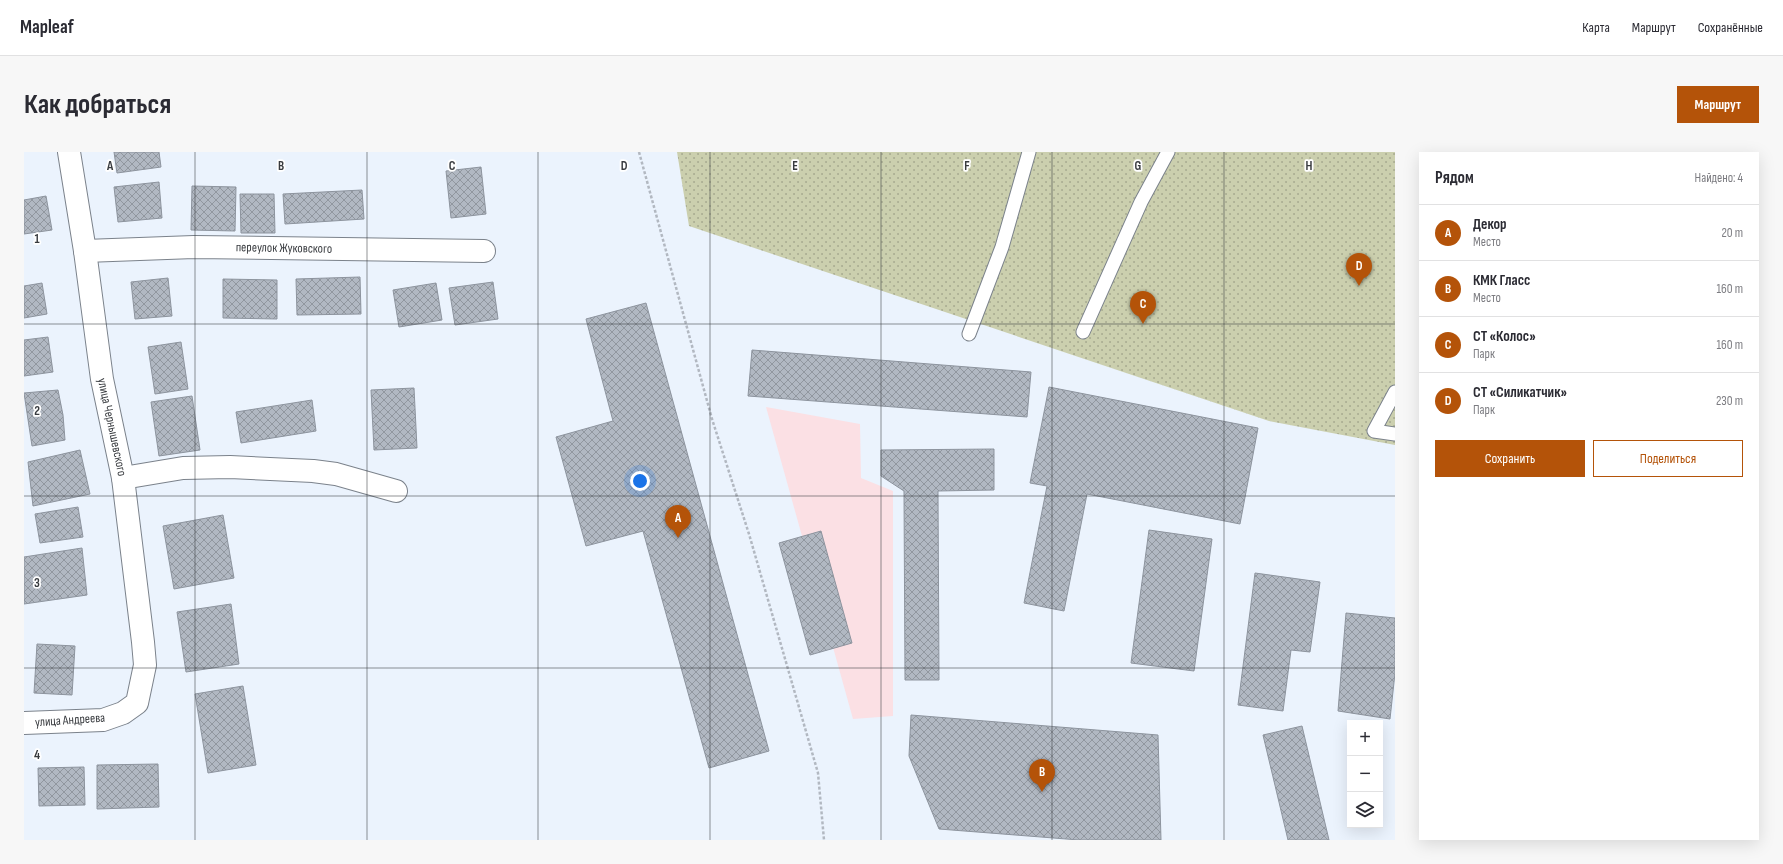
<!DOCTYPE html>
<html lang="ru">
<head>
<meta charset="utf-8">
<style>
	:root { --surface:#fff; --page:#f7f7f7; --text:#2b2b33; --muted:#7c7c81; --line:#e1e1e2; --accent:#b45309 }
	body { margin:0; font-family:"Sofia Sans Condensed",sans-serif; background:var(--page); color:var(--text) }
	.controls { position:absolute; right:12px; bottom:12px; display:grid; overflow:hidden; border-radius:0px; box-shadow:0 4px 16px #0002 }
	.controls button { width:36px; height:36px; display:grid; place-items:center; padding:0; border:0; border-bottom:1px solid var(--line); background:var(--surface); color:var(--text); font:20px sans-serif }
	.you { position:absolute; left:616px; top:329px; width:14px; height:14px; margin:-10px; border:3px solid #fff; border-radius:50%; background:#1a73e8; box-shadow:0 0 0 6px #1a73e833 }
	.badge { display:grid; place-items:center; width:26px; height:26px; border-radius:50%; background:var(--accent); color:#fff; font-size:13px; font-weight:700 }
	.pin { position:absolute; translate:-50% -33px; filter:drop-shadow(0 1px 2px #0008) }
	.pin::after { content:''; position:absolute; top:21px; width:14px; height:12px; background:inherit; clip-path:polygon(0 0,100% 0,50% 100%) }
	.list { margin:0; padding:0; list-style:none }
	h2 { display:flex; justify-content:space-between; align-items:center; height:52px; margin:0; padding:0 16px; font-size:17px }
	h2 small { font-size:13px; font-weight:400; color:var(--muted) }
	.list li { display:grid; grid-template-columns:26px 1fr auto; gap:12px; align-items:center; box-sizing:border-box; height:56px; padding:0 16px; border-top:1px solid var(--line) }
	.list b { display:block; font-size:15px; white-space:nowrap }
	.list p { margin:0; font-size:13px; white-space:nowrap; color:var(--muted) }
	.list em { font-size:13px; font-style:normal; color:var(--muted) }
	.actions { display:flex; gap:8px; padding:12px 16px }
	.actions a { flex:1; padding:9px 0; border:1px solid var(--accent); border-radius:0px; text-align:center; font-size:14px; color:var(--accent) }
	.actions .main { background:var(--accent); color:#fff }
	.icon { flex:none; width:22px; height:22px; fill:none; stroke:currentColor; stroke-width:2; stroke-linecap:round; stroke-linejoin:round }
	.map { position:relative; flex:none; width:1371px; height:688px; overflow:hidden; border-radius:0px }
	header { display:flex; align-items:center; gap:24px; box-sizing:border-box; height:56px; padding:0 20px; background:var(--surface); border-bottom:1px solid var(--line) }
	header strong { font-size:19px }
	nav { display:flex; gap:22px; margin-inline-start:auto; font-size:14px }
	.intro { display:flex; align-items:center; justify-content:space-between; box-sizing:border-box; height:96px; padding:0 24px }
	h1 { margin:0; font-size:28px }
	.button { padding:10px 18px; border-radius:0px; background:var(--accent); color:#fff; font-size:14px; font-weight:700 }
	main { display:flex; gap:24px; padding:0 24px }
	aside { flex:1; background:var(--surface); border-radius:0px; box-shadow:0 4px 16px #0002 }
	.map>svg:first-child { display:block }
</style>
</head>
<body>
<header>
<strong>Mapleaf</strong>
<nav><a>Карта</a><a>Маршрут</a><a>Сохранённые</a></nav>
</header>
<div class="intro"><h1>Как добраться</h1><a class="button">Маршрут</a></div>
<main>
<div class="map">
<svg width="1371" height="688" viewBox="0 0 1371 688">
	<defs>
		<pattern id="garden-dots" width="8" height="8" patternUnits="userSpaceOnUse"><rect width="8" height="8" fill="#cbcfae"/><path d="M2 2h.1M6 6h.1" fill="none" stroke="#a6a98f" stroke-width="1.8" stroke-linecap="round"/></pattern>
		<pattern id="building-cross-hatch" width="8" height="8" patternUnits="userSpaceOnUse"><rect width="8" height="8" fill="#b1b8c2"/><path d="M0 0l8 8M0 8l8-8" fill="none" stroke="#91979f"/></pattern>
	</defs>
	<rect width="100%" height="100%" fill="#ebf3fd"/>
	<polygon fill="#fbe0e4" points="742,255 836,272 837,326 869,339 869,564 829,567"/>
	<polygon fill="url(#garden-dots)" points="653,0 1371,0 1371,293 1245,269 665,74"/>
	<g fill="url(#building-cross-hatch)" stroke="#8d949e">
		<polygon points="90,0 135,0 137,15 93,21"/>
		<polygon points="457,15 462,62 427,66 422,19"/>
		<polygon points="135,30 138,66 94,70 90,35"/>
		<polygon points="168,34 212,35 211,79 167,78"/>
		<polygon points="338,38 340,67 261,72 259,42"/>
		<polygon points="216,42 250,42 251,81 217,81"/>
		<polygon points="22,44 28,78 0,82 0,48"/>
		<polygon points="336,125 337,162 273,163 272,127"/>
		<polygon points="144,126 148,164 111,167 107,130"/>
		<polygon points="199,127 253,128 253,167 199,166"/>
		<polygon points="469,130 474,167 431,173 425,136"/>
		<polygon points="18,131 23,162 0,166 0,134"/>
		<polygon points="412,131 418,168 375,175 369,138"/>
		<polygon points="622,151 745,599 685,616 619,379 562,394 532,285 589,269 562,167"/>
		<polygon points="24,185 29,220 0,224 0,188"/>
		<polygon points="157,190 164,237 131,242 124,195"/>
		<polygon points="728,198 1007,220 1003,265 724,244"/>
		<polygon points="1025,235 1234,276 1216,372 1063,342 1040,459 1000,451 1023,334 1006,331"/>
		<polygon points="390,236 393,296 350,298 347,238"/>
		<polygon points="34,238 39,263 41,288 8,294 0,241"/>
		<polygon points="168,244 176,298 135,304 127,250"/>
		<polygon points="288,248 292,279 217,291 212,260"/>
		<polygon points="970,297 970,338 914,339 915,528 881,528 880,339 857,324 857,298"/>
		<polygon points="56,298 66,342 9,354 4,310"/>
		<polygon points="54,355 59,385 16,391 11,362"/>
		<polygon points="199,363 210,426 150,437 139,374"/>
		<polygon points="1125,378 1188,387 1170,519 1107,511"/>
		<polygon points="797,379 828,491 786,503 755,391"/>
		<polygon points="58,396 63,443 0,452 0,405"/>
		<polygon points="1231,421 1296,430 1286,500 1267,498 1259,559 1214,553"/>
		<polygon points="207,452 215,512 162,520 153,460"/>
		<polygon points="1322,461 1371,466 1371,521 1366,567 1314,559"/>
		<polygon points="13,492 51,494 48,543 10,541"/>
		<polygon points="219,534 232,613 184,621 171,542"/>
		<polygon points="887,563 1134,583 1137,688 1055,688 915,677 885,604"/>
		<polygon points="1278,574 1305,688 1264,688 1239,583"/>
		<polygon points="134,612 135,655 73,657 73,613"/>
		<polygon points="60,615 61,653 15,654 14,616"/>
	</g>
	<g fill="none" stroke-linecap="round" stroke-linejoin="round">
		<g stroke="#7b828b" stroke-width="15">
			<g id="service">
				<polyline points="1059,180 1117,50 1144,0"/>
				<polyline points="945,182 978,95 1005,0"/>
				<polyline points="1371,240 1350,279 1371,282"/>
			</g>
		</g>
		<g stroke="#7b828b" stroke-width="24">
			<g id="minor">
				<polyline points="61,99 170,95 460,99"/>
				<polyline points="99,326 159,316 206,315 289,319 312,322 372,339"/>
				<polyline points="0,571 79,568 99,561 113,551 121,513 119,490 99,326 78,227 61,99 45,0"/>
			</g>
		</g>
		<polyline stroke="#b2b8c1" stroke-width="2.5" stroke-dasharray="3 2" stroke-linecap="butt" points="615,0 688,267 725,382 794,621 800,688"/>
		<use href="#service" stroke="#fff" stroke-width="13"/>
		<use href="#minor" stroke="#fff" stroke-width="22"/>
	</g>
	<path fill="none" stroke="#383b3f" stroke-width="1" stroke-opacity="0.55" d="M171,0V688M343,0V688M514,0V688M686,0V688M857,0V688M1028,0V688M1200,0V688M0,172H1371M0,344H1371M0,516H1371"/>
	<g text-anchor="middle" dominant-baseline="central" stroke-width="3.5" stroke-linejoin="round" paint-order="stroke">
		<g font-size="13" fill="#383b3f" stroke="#fff">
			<text transform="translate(260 96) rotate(1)">переулок Жуковского</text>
			<text transform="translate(88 275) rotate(78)">улица Чернышевского</text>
			<text transform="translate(46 568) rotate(-4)">улица Андреева</text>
		</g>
	</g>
	<g font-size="13" text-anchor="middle" font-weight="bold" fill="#383b3f" stroke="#fff" stroke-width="3.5" stroke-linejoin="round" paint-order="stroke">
		<text x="86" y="18">A</text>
		<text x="257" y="18">B</text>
		<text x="428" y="18">C</text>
		<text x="600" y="18">D</text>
		<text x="771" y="18">E</text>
		<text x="943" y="18">F</text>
		<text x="1114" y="18">G</text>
		<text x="1285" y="18">H</text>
		<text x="13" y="91">1</text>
		<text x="13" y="263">2</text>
		<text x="13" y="435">3</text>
		<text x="13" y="607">4</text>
	</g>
</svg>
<div class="controls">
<button>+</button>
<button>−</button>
<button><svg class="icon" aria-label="layers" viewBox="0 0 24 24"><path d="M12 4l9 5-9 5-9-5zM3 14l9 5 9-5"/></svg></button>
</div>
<div class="you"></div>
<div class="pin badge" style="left:654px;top:386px">A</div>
<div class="pin badge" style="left:1018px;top:640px">B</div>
<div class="pin badge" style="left:1119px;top:172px">C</div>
<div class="pin badge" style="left:1335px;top:134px">D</div>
</div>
<aside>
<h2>Рядом<small>Найдено: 4</small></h2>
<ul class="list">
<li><span class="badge">A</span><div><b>Декор</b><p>Место</p></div><em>20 m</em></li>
<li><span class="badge">B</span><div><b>КМК Гласс</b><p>Место</p></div><em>160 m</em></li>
<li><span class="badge">C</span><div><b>СТ «Колос»</b><p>Парк</p></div><em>160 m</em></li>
<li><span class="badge">D</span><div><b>СТ «Силикатчик»</b><p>Парк</p></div><em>230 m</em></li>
</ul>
<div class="actions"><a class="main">Сохранить</a><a>Поделиться</a></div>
</aside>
</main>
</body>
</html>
